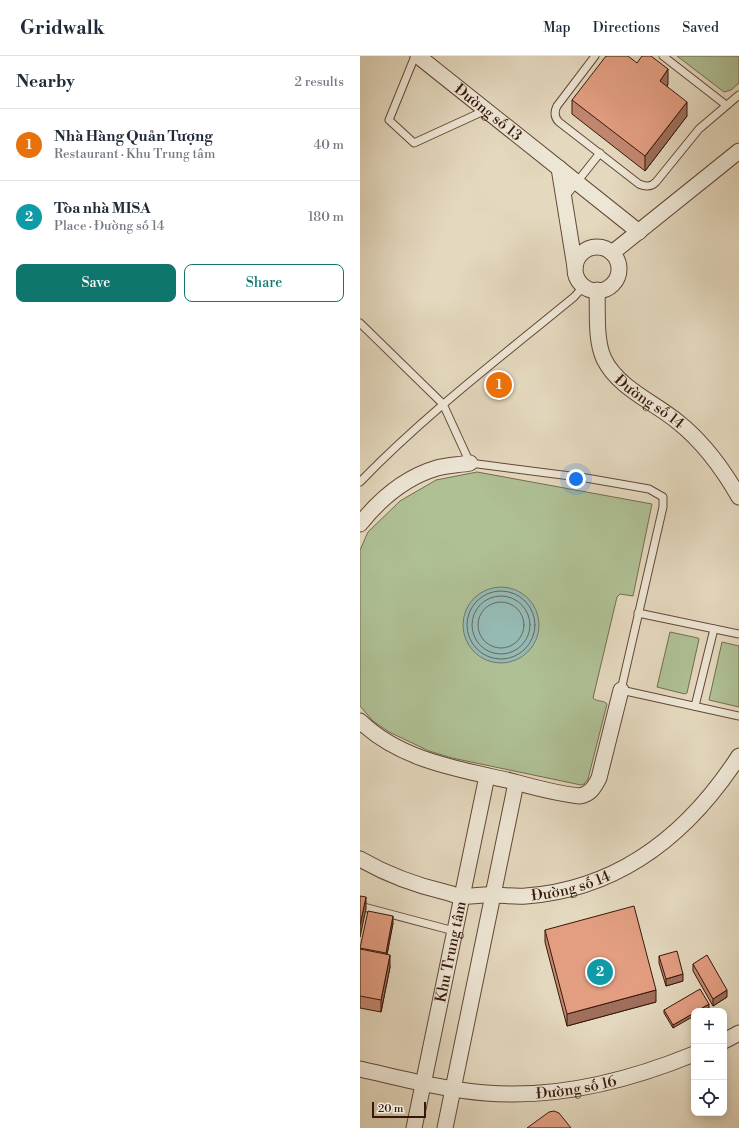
<!DOCTYPE html>
<html lang="en">
<head>
<meta charset="utf-8">
<style>
	:root { --surface:#fff; --page:#f6f6f7; --text:#1f2937; --muted:#747a83; --line:#e0e1e3; --accent:#0f766e }
	body { margin:0; font-family:"Libre Bodoni",serif; background:var(--page); color:var(--text) }
	.controls { position:absolute; right:12px; bottom:12px; display:grid; overflow:hidden; border-radius:8px; box-shadow:0 2px 10px #0003 }
	.controls button { width:36px; height:36px; display:grid; place-items:center; padding:0; border:0; border-bottom:1px solid var(--line); background:var(--surface); color:var(--text); font:20px sans-serif }
	.scale { position:absolute; left:12px; bottom:10px; width:54px; box-sizing:border-box; padding-left:4px; border:2px solid #381709; border-top:0; font-size:11px; line-height:14px; white-space:nowrap; color:#381709; -webkit-text-stroke:3px #ede6d5; paint-order:stroke }
	.you { position:absolute; left:216px; top:423px; width:14px; height:14px; margin:-10px; border:3px solid #fff; border-radius:50%; background:#1a73e8; box-shadow:0 0 0 6px #1a73e833 }
	.badge { display:grid; place-items:center; width:26px; height:26px; border-radius:50%; background:var(--accent); color:#fff; font-size:13px; font-weight:700 }
	.pin { position:absolute; translate:-50% -50%; border:2px solid #fff; box-shadow:0 1px 4px #0006 }
	.list { margin:0; padding:0; list-style:none }
	h2 { display:flex; justify-content:space-between; align-items:center; height:52px; margin:0; padding:0 16px; font-size:17px }
	h2 small { font-size:13px; font-weight:400; color:var(--muted) }
	.list li { display:grid; grid-template-columns:26px 1fr auto; gap:12px; align-items:center; box-sizing:border-box; height:72px; padding:0 16px; border-top:1px solid var(--line) }
	.list b { display:block; font-size:15px; white-space:nowrap }
	.list p { margin:0; font-size:13px; white-space:nowrap; color:var(--muted) }
	.list em { font-size:13px; font-style:normal; color:var(--muted) }
	.actions { display:flex; gap:8px; padding:12px 16px }
	.actions a { flex:1; padding:9px 0; border:1px solid var(--accent); border-radius:8px; text-align:center; font-size:14px; color:var(--accent) }
	.actions .main { background:var(--accent); color:#fff }
	.icon { flex:none; width:22px; height:22px; fill:none; stroke:currentColor; stroke-width:2; stroke-linecap:round; stroke-linejoin:round }
	.map { position:relative; flex:none; width:379px; height:1072px; overflow:hidden }
	header { display:flex; align-items:center; gap:24px; box-sizing:border-box; height:56px; padding:0 20px; background:var(--surface); border-bottom:1px solid var(--line) }
	header strong { font-size:19px }
	nav { display:flex; gap:22px; margin-inline-start:auto; font-size:14px }
	main { display:flex }
	aside { flex:1; background:var(--surface) }
	.map>svg:first-child { display:block }
</style>
</head>
<body>
<header>
<strong>Gridwalk</strong>
<nav><a>Map</a><a>Directions</a><a>Saved</a></nav>
</header>
<main>
<aside>
<h2>Nearby<small>2 results</small></h2>
<ul class="list">
<li><span class="badge" style="background:#e8710a">1</span><div><b>Nhà Hàng Quản Tượng</b><p>Restaurant · Khu Trung tâm</p></div><em>40 m</em></li>
<li><span class="badge" style="background:#0f9aa8">2</span><div><b>Tòa nhà MISA</b><p>Place · Đường số 14</p></div><em>180 m</em></li>
</ul>
<div class="actions"><a class="main">Save</a><a>Share</a></div>
</aside>
<div class="map">
<svg width="379" height="1072" viewBox="0 0 379 1072">
	<rect width="100%" height="100%" fill="#e4d8be"/>
	<filter id="stains"><feTurbulence type="fractalNoise" baseFrequency=".005" numOctaves="4"/><feColorMatrix values="0 0 0 0 .2 0 0 0 0 .09 0 0 0 0 .02 0 0 0 .5 -.17"/></filter>
	<radialGradient id="worn" r=".72"><stop offset=".6" stop-color="#630" stop-opacity="0"/><stop offset="1" stop-color="#630" stop-opacity=".3"/></radialGradient>
	<g fill="#afc095" stroke="#746c4f">
		<polygon points="317,0 379,0 379,27 371,34 364,36"/>
		<path d="M117,416L292,448L273,540L260,538L257,541L233,642C237,646 244,644 247,648L228,723L224,728L221,729L92,702L69,695L29,676L13,665L0,650V494L8,476L40,445L76,424Z"/>
		<polygon points="310,576 338,582 339,583 327,637 325,638 297,631"/>
		<polygon points="362,586 379,590 379,651 349,644"/>
	</g>
	<circle fill="#95b9b3" stroke="#70786f" cx="141" cy="569" r="38"/>
	<g fill="none" stroke-linecap="round" stroke-linejoin="round">
		<g stroke="#66685e" stroke-width="1">
			<circle cx="141" cy="569" r="34"/>
			<circle cx="141" cy="569" r="29"/>
			<circle cx="141" cy="569" r="23"/>
		</g>
		<g stroke="#634736" stroke-width="9">
			<g id="service">
				<polyline points="55,0 29,64 54,87 126,54"/>
				<path d="M235,0L197,50C194,56 194,61 199,66L279,128C286,131 291,131 296,126L339,73L379,39"/>
				<polyline points="303,0 366,49"/>
				<polyline points="205,141 240,97"/>
				<polyline points="0,267 83,348 110,407 226,422 289,433 303,441 303,451 261,634 379,660"/>
				<path d="M0,426C66,358 141,301 214,241L224,230"/>
				<polyline points="278,557 379,578"/>
				<polyline points="335,650 354,573"/>
				<polyline points="0,850 94,875"/>
			</g>
		</g>
		<g stroke="#634736" stroke-width="17">
			<g id="minor">
				<path id="s1" d="M58,0L279,176"/>
				<polyline points="199,112 215,211"/>
				<circle cx="237" cy="213" r="22"/>
				<polyline points="252,197 379,95"/>
				<path id="s2" d="M237,234C238,255 235,284 244,303C258,332 294,346 318,366C343,386 363,413 379,441"/>
				<path d="M0,468C20,443 46,421 77,412C87,409 99,409 110,407"/>
				<path d="M0,665C40,704 98,713 151,725C173,731 197,738 220,740C230,738 234,732 239,722L261,634"/>
				<path id="s3" d="M0,803C26,818 55,829 85,836C90,837 96,840 102,840C112,841 123,838 133,839C144,839 155,841 166,840C260,833 329,777 379,700"/>
				<polyline points="364,985 379,977"/>
				<path id="s4" d="M0,1013C40,1022 85,1034 126,1037C198,1043 268,1025 334,998"/>
				<path id="s5" d="M54,1072L127,720"/>
				<polyline points="85,1072 156,727"/>
			</g>
		</g>
		<use href="#service" stroke="#ede6d5" stroke-width="7"/>
		<use href="#minor" stroke="#ede6d5" stroke-width="15"/>
	</g>
	<g fill="#c38870" stroke="#381709">
		<polygon points="277,7 308,28 307,30 327,60 285,115 212,58 212,44"/>
		<polygon points="33,867 27,898 30,911 21,956 0,952 0,892"/>
		<polygon points="185,874 296,946 207,970 185,886"/>
		<polygon points="299,900 323,925 306,930 299,907"/>
		<polygon points="333,908 367,941 353,950 333,915"/>
		<polygon points="349,952 343,955 334,955 313,972 304,957 304,954"/>
	</g>
	<g fill="#9f6f5b" stroke="#381709">
		<polygon points="308,13 308,28 300,39 300,25"/>
		<polygon points="327,46 327,60 285,115 285,100"/>
		<polygon points="6,841 6,853 0,881 0,869"/>
		<polygon points="33,860 33,867 26,904 26,897"/>
		<polygon points="30,899 30,911 21,956 21,944"/>
		<polygon points="323,918 323,925 306,930 306,923"/>
		<polygon points="296,934 296,946 207,970 207,958"/>
		<polygon points="367,934 367,941 353,950 353,943"/>
		<polygon points="349,948 349,952 343,955 337,955"/>
		<polygon points="334,957 334,960 313,972 313,969"/>
	</g>
	<g fill="#e39e82" stroke="#381709">
		<polygon points="246,0 268,0 277,7 282,0 291,0 308,13 300,25 327,46 285,100 212,44"/>
		<polygon points="0,840 6,841 0,869"/>
		<polygon points="274,850 296,934 207,958 185,874"/>
		<polygon points="8,855 33,860 26,897 0,892"/>
		<polygon points="0,893 30,899 21,944 0,940"/>
		<polygon points="317,895 323,918 306,923 299,900"/>
		<polygon points="347,899 367,934 353,943 333,908"/>
		<polygon points="340,933 349,948 337,955 334,955 334,957 313,969 304,954"/>
		<polygon points="194,1055 199,1057 211,1072 167,1072 189,1056"/>
	</g>
	<g text-anchor="middle" dominant-baseline="central" stroke-width="3.5" stroke-linejoin="round" paint-order="stroke">
		<g font-size="15" fill="#381709" stroke="#ede6d5">
			<text stroke="none"><textPath href="#s1" startOffset="90">Đường số 13</textPath></text>
			<text stroke="none"><textPath href="#s2" startOffset="133">Đường số 14</textPath></text>
			<text stroke="none"><textPath href="#s3" startOffset="219">Đường số 14</textPath></text>
			<text stroke="none"><textPath href="#s5" startOffset="180">Khu Trung tâm</textPath></text>
			<text stroke="none"><textPath href="#s4" startOffset="219">Đường số 16</textPath></text>
		</g>
	</g>
	<rect width="100%" height="100%" filter="url(#stains)"/>
	<rect width="100%" height="100%" fill="url(#worn)"/>
</svg>
<div class="controls">
<button>+</button>
<button>−</button>
<button><svg class="icon" aria-label="locate" viewBox="0 0 24 24"><circle cx="12" cy="12" r="6"/><path d="M12 2v4M12 18v4M2 12h4M18 12h4"/></svg></button>
</div>
<div class="scale">20 m</div>
<div class="you"></div>
<div class="pin badge" style="left:139px;top:329px;background:#e8710a">1</div>
<div class="pin badge" style="left:240px;top:916px;background:#0f9aa8">2</div>
</div>
</main>
</body>
</html>
